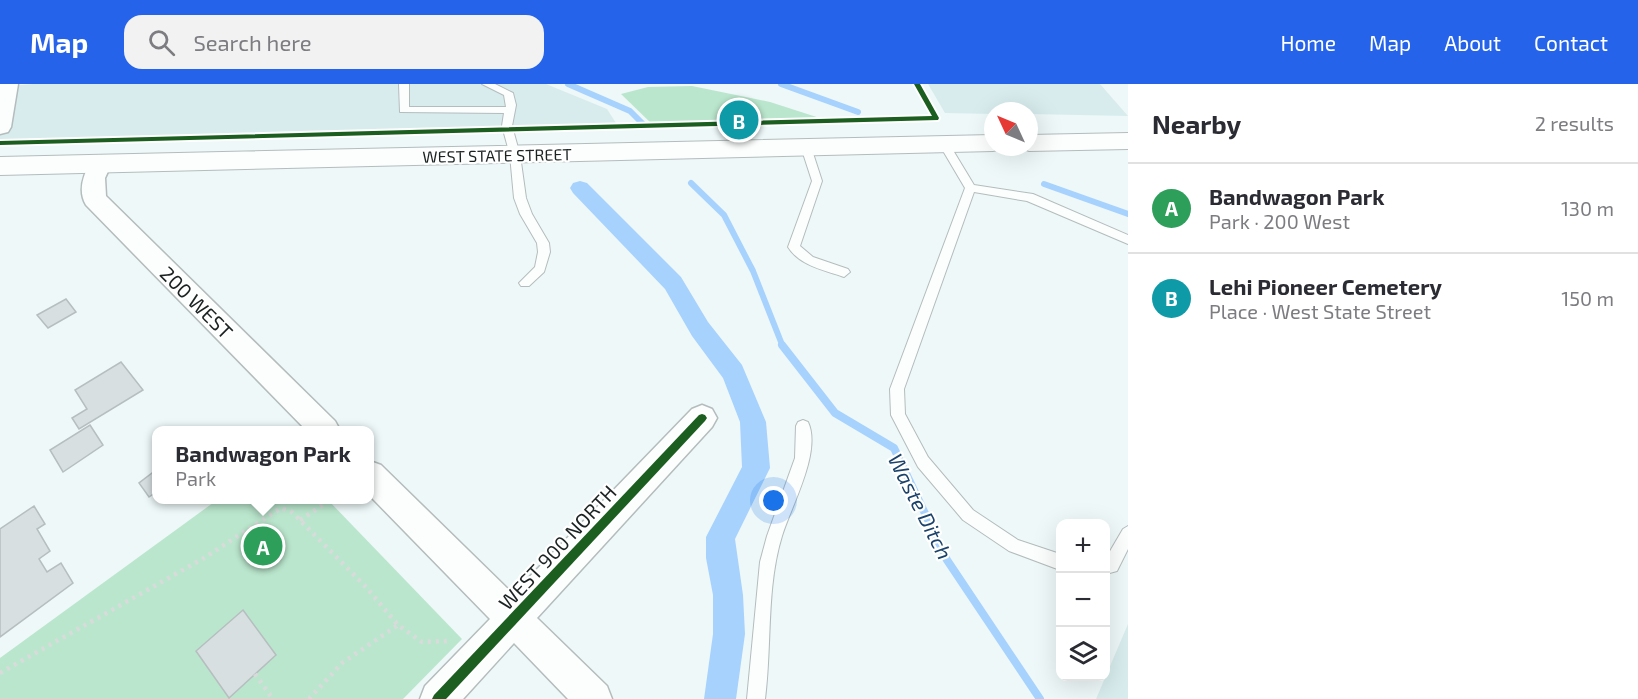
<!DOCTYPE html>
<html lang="en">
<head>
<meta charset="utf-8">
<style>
	:root { --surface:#fff; --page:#f2f2f3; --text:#2b2b33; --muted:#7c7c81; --line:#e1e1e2; --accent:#2563eb }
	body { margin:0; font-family:"Exo 2",sans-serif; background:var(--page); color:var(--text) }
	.controls { position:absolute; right:18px; bottom:18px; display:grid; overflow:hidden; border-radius:12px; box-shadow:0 6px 24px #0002 }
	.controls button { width:54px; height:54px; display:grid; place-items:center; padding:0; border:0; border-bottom:2px solid var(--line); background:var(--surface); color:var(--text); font:30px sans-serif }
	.compass { position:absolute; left:984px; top:18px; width:54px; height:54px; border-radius:50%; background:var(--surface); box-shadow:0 6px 24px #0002; rotate:314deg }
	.you { position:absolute; left:774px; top:417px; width:21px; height:21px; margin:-15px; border:4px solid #fff; border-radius:50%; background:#1a73e8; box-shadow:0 0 0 9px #1a73e833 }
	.badge { display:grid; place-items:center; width:39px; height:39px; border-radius:50%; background:var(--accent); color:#fff; font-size:20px; font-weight:700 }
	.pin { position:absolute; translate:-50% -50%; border:3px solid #fff; box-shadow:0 2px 6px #0006 }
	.popup { position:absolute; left:152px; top:342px; width:222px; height:78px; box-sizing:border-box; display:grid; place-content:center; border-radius:12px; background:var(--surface); filter:drop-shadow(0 2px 4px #0005); font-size:20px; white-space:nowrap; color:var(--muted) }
	.popup b { font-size:22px; color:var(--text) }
	.popup::after { content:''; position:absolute; left:50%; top:100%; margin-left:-12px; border:12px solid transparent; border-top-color:var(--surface) }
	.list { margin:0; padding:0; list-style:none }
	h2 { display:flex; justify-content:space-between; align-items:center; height:78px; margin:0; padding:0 24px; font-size:26px }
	h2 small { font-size:20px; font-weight:400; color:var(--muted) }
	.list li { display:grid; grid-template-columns:39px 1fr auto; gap:18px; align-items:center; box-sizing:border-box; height:90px; padding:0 24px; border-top:2px solid var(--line) }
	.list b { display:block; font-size:22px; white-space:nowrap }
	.list p { margin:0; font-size:20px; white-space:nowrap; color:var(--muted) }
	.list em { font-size:20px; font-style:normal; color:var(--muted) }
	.icon { flex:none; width:33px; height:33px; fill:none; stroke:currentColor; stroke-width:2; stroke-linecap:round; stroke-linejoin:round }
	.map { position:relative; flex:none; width:1128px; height:615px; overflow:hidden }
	header { display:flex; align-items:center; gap:36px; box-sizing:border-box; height:84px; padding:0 30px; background:var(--accent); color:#fff }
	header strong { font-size:28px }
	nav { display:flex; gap:33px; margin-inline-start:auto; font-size:21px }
	.search { width:420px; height:54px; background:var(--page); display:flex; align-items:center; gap:15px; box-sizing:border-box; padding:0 21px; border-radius:18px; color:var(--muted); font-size:22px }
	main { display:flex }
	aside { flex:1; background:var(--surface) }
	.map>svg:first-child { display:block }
</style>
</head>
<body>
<header>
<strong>Map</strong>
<div class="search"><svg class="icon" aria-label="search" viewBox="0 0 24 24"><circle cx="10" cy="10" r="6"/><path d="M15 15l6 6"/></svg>Search here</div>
<nav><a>Home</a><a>Map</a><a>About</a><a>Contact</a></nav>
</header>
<main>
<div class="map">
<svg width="1128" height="615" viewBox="0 0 1128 615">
	<rect width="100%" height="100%" fill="#eef8f8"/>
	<g fill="#d8eced">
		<polygon points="33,0 546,0 607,25 616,39 0,58 0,3"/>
		<polygon points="928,0 1100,0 1128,32 1029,30 1029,27 993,27 993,30 945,29"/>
		<polygon points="1128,540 1128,615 1096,615"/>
	</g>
	<g fill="#bae6cd">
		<polygon points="692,2 770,18 829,37 653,41 621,10 648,3"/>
		<polygon points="217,416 328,416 462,555 403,615 0,615 0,574"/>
	</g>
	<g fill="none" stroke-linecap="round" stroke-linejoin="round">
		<g stroke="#a7d2fd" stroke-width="6">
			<polyline points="568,0 630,27 643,40"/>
			<polyline points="781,0 858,28"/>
			<polyline points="691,99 724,131 753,187 783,263"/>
			<polyline points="1044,100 1128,130"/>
		</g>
		<polyline stroke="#a7d2fd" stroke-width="8" points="782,261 835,329 894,364 947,476 1040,615"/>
		<polygon fill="#a7d2fd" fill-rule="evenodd" points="580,97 587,99 681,193 708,238 742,281 766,338 770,384 735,455 743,511 745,550 736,615 704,615 713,550 713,511 706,474 706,453 742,383 740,338 723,294 692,252 665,205 573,109 570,104 573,99"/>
	</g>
	<g fill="#d7dfe1" stroke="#b6bebf" stroke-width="1.5">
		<polygon points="66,215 76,228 48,244 37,231"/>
		<polygon points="121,278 143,306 79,345 72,334 87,325 75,306"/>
		<polygon points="90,341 103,361 63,388 50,366"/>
		<polygon points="156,386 156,408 149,413 139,399"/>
		<polygon points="34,422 45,440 37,445 50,467 39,475 47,488 61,479 73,499 0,553 0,445"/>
		<polygon points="243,526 276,571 229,614 196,567"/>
	</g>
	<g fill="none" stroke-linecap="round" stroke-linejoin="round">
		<g stroke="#b4bcbc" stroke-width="2">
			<g id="lane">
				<polygon points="399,0 409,0 409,23 506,23 504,11 482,0 495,0 513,9 516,21 512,42 520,71 526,114 532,130 549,159 550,168 544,188 529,202 521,202 519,199 535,183 538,168 537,159 520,130 514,114 510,71 502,42 504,29 400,28"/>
				<polygon points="944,57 948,58 974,101 1033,110 1128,151 1128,160 1027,117 974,108 904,305 905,330 928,373 973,426 1018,456 1060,470 1060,486 1009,467 963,436 918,383 891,331 890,305 965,104 939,60"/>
				<path d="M806,60L811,63L822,97L800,162L813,173L848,185L850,188L844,193C824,186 800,182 788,163L812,97L801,63Z"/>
				<path d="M803,336L808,338C822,368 791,422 782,452C766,504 772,561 765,615H747L760,478L767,452L795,374L796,342L798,338Z"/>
				<polygon points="1128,442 1128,465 1117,487 1106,490 1106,474 1123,445"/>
			</g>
		</g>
		<g stroke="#b4bcbc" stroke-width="3">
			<g id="street">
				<polygon points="0,0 18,0 11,43 8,48 0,50"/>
				<path d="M100,73L108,76L111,81L105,94L106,112L335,337L340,346H306L86,121C77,106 84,89 92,76Z"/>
				<polygon points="702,321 712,325 717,334 712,343 537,534 607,602 612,615 568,615 514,559 463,615 420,615 425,602 490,535 370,412 370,377 381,381 513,510 692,325"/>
			</g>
		</g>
		<g stroke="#b4bcbc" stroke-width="2">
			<g id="secondary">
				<polygon points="1128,49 1128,65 1029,67 1019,63 1029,63 1029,51"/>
				<polygon points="993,51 993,63 1003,63 1002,65 993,67 0,91 0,73"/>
			</g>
		</g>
		<g stroke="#d9dbdb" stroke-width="4.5" stroke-dasharray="3 5" stroke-linecap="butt">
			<polyline points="300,436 326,419"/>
			<polyline points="0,589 204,474 281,424 292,428 365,502 398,541 422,558 448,557"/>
			<polyline points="255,590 273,615"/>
			<polyline points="309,615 342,579 398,541"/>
		</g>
		<use href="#lane" fill="#fcfefe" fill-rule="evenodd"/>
		<use href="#street" fill="#fcfefe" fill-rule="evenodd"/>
		<use href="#secondary" fill="#fcfefe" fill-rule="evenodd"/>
		<g stroke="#fff" stroke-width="4">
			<g id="cycleway">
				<polygon points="914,0 920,0 939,34 938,36 0,61 0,57 932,32"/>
				<polygon points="702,330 705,331 707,334 705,337 446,615 432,615 434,611 699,331"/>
			</g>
		</g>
		<use href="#cycleway" fill="#1b5e20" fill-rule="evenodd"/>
	</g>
	<g text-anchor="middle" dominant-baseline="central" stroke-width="4.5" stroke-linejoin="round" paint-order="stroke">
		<g font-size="16" fill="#1c2323" stroke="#fff">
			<text transform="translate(497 71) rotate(-1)">WEST STATE STREET</text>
		</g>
		<g font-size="20" fill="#1c2323" stroke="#fff">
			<text transform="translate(197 218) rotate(45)">200 WEST</text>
			<text transform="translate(557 463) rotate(-47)">WEST 900 NORTH</text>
		</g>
		<g font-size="21" font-style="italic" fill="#1a426a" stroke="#fff">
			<text transform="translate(921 422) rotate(63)">Waste Ditch</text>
		</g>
	</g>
</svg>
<div class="controls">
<button>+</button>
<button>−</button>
<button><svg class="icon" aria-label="layers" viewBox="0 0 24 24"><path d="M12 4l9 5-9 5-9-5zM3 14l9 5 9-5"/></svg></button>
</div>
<svg class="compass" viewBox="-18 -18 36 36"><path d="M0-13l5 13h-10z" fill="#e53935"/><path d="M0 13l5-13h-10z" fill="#7c7c81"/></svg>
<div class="you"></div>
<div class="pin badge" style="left:263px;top:462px;background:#2e9e5b">A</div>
<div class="popup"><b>Bandwagon Park</b>Park</div>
<div class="pin badge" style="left:739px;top:36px;background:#0f9aa8">B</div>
</div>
<aside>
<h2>Nearby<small>2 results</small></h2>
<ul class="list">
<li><span class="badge" style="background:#2e9e5b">A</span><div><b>Bandwagon Park</b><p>Park · 200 West</p></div><em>130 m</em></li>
<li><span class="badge" style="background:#0f9aa8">B</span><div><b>Lehi Pioneer Cemetery</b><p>Place · West State Street</p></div><em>150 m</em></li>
</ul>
</aside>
</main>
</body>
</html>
